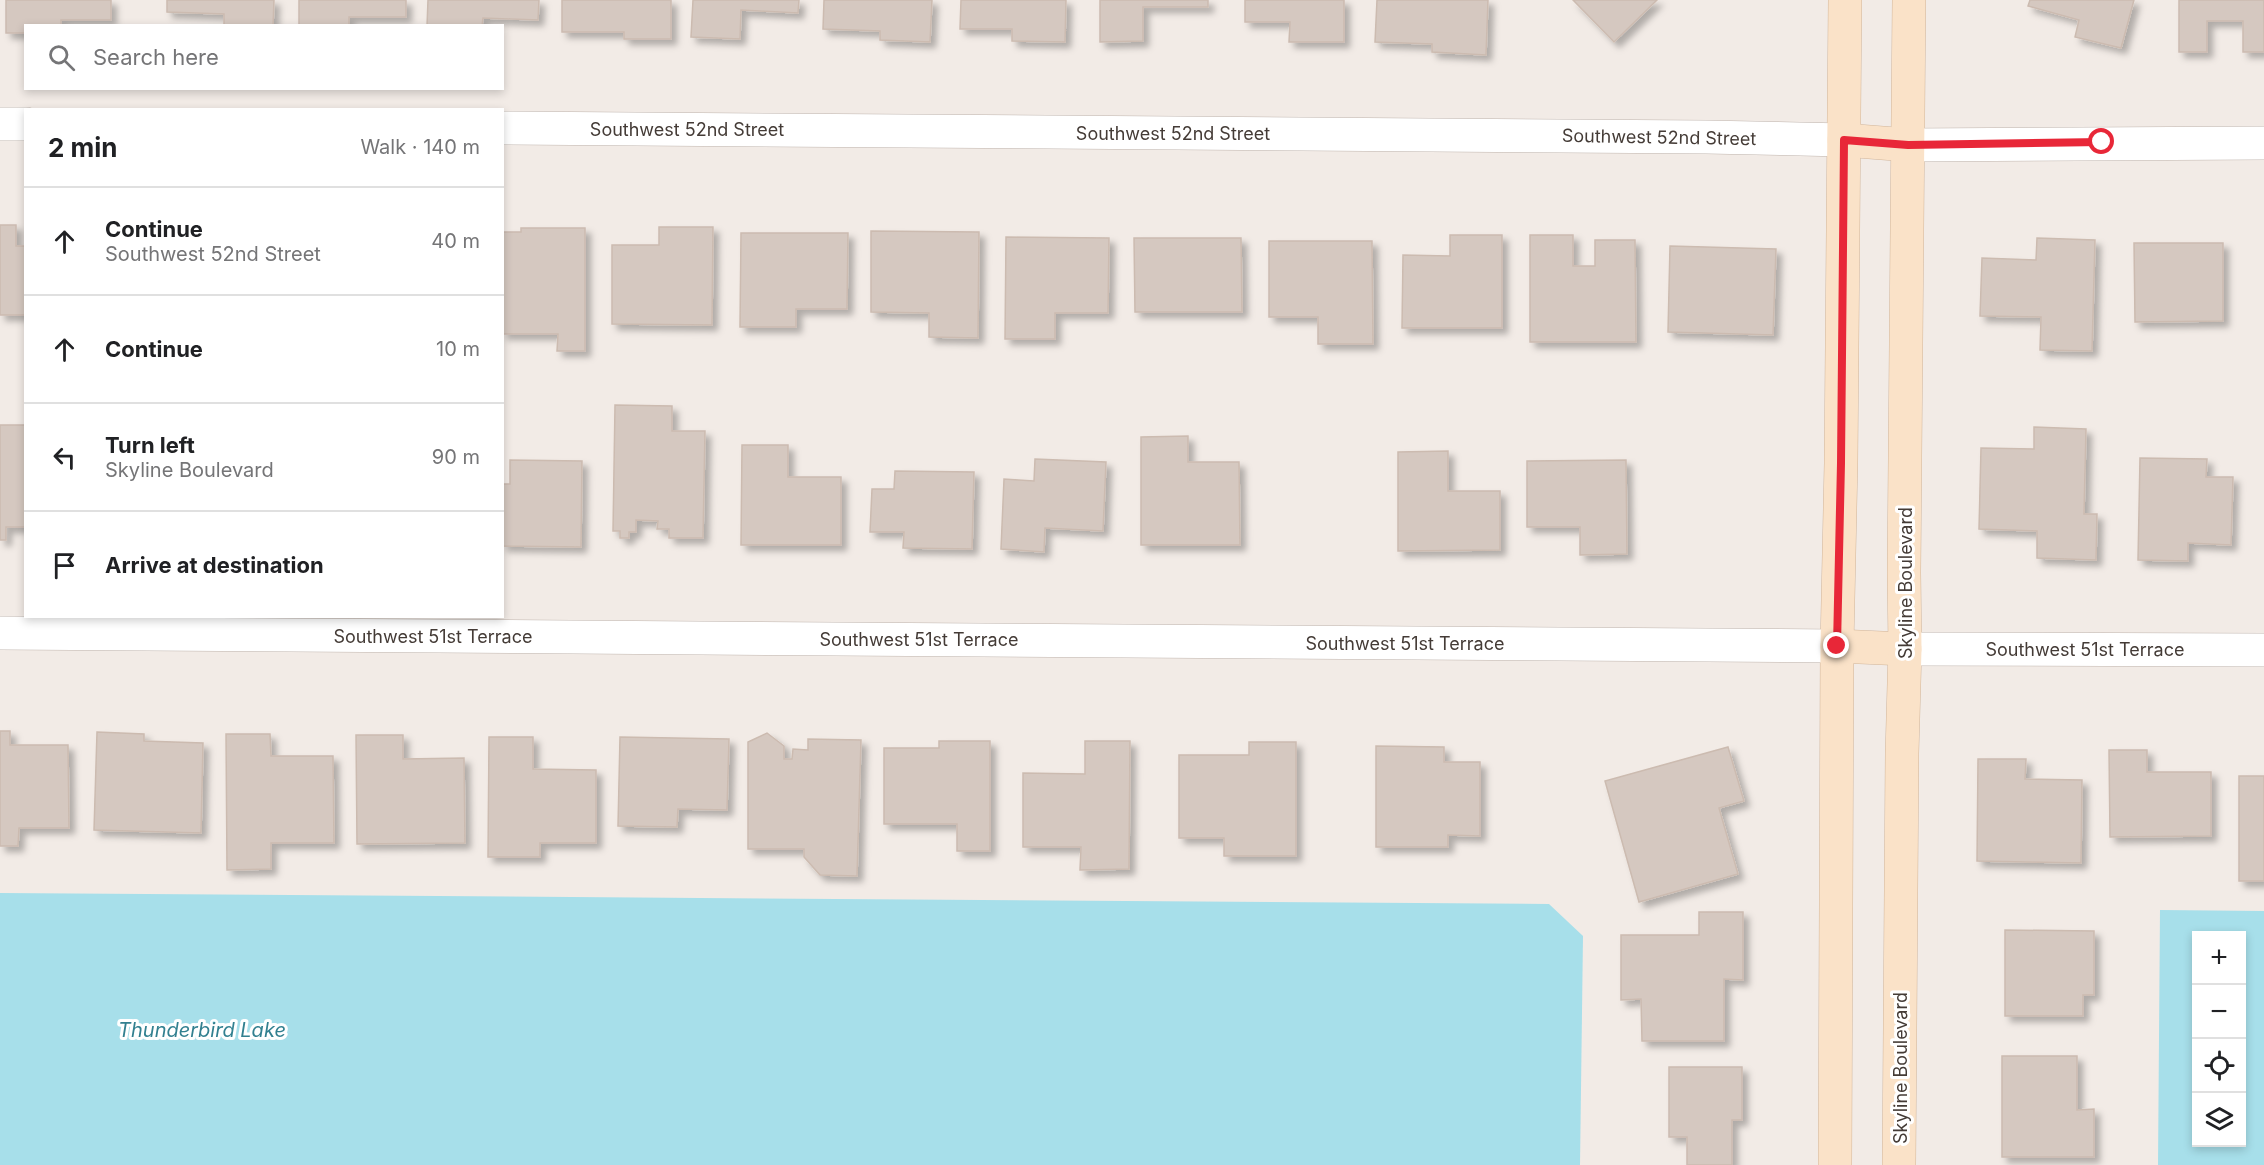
<!DOCTYPE html>
<html lang="en">
<head>
<meta charset="utf-8">
<style>
	:root { --surface:#fff; --page:#f6f6f6; --text:#202124; --muted:#757577; --line:#e0e0e0 }
	body { margin:0; font-family:Inter,sans-serif; background:var(--page); color:var(--text) }
	.controls { position:absolute; right:18px; bottom:18px; display:grid; overflow:hidden; border-radius:0px; box-shadow:0 3px 9px #0003 }
	.controls button { width:54px; height:54px; display:grid; place-items:center; padding:0; border:0; border-bottom:2px solid var(--line); background:var(--surface); color:var(--text); font:30px sans-serif }
	.stop { position:absolute; width:18px; height:18px; margin:-14px; border:4px solid #e82738; border-radius:50%; background:#fff }
	.stop.end { background:#e82738; border-color:#fff; box-shadow:0 2px 6px #0008 }
	.list { margin:0; padding:0; list-style:none }
	h2 { display:flex; justify-content:space-between; align-items:center; height:78px; margin:0; padding:0 24px; font-size:26px }
	h2 small { font-size:20px; font-weight:400; color:var(--muted) }
	.list li { display:grid; grid-template-columns:39px 1fr auto; gap:18px; align-items:center; box-sizing:border-box; height:108px; padding:0 24px; border-top:2px solid var(--line) }
	.list b { display:block; font-size:22px; white-space:nowrap }
	.list p { margin:0; font-size:20px; white-space:nowrap; color:var(--muted) }
	.list em { font-size:20px; font-style:normal; color:var(--muted) }
	.icon { flex:none; width:33px; height:33px; fill:none; stroke:currentColor; stroke-width:2; stroke-linecap:round; stroke-linejoin:round }
	.map { position:relative; flex:none; width:2264px; height:1165px; overflow:hidden }
	.search { position:absolute; background:var(--surface); box-shadow:0 3px 9px #0003; left:24px; top:24px; width:480px; height:66px; display:flex; align-items:center; gap:15px; box-sizing:border-box; padding:0 21px; border-radius:0px; color:var(--muted); font-size:22px }
	.panel { position:absolute; background:var(--surface); box-shadow:0 3px 9px #0003; left:24px; top:108px; width:480px; height:510px; border-radius:0px }
	.map>svg:first-child { display:block }
</style>
</head>
<body>
<div class="map">
<svg width="2264" height="1165" viewBox="0 0 2264 1165">
	<defs>
		<filter id="shadow"><feDropShadow dx="5.5" dy="5.5" stdDeviation="3" flood-color="#0004"/></filter>
	</defs>
	<rect width="100%" height="100%" fill="#f2ebe6"/>
	<g fill="#a7dfea" fill-rule="evenodd">
		<polygon points="0,893 1549,904 1583,936 1580,1165 0,1165"/>
		<path d="M2160,910L2264,911V1165H2158ZM2196,936H2242V1142H2196Z"/>
	</g>
	<g fill="#d5c8c0" stroke="#ccbbb0" stroke-width="1.5" filter="url(#shadow)">
		<polygon points="6,0 111,0 111,20 61,20 61,26 26,26 26,33 6,33"/>
		<polygon points="167,0 274,0 273,26 224,26 224,14 167,12"/>
		<polygon points="299,0 406,0 406,17 349,17 349,26 299,26"/>
		<polygon points="428,0 539,0 538,20 483,18 482,26 427,26"/>
		<polygon points="562,0 671,0 671,39 624,39 624,32 562,32"/>
		<polygon points="693,0 799,0 798,13 741,10 740,39 691,37"/>
		<polygon points="824,0 932,0 930,42 880,40 880,31 823,29"/>
		<polygon points="961,0 1066,0 1065,42 1012,41 1012,29 960,29"/>
		<polygon points="1100,0 1208,0 1208,7 1143,7 1143,41 1100,42"/>
		<polygon points="1245,0 1344,0 1344,42 1289,42 1290,22 1245,22"/>
		<polygon points="1377,0 1488,0 1486,55 1432,52 1432,44 1375,42"/>
		<polygon points="1573,0 1657,0 1614,42"/>
		<polygon points="2030,0 2134,0 2121,48 2075,37 2079,20 2028,6"/>
		<polygon points="2179,0 2264,0 2264,52 2243,52 2243,21 2207,21 2207,52 2179,52"/>
		<polygon points="0,225 16,225 16,246 26,246 26,315 0,315"/>
		<polygon points="659,227 713,227 712,325 612,324 612,245 659,245"/>
		<polygon points="521,228 585,228 585,351 557,351 558,334 502,334 502,232 521,232"/>
		<polygon points="871,231 979,232 978,338 929,337 929,313 871,312"/>
		<polygon points="741,233 848,233 847,309 796,309 796,327 740,327"/>
		<polygon points="1450,235 1502,235 1502,328 1402,328 1403,255 1450,256"/>
		<polygon points="1530,235 1573,235 1573,266 1595,266 1595,240 1635,240 1636,342 1530,342"/>
		<polygon points="1006,237 1109,238 1108,313 1055,313 1055,339 1005,339"/>
		<polygon points="1134,238 1241,238 1242,312 1135,312"/>
		<polygon points="2037,238 2095,240 2092,351 2040,350 2041,317 1980,316 1982,258 2036,260"/>
		<polygon points="1269,241 1372,241 1373,344 1318,344 1318,317 1269,317"/>
		<polygon points="2134,243 2223,243 2223,321 2135,322"/>
		<polygon points="1670,246 1776,249 1773,335 1668,332"/>
		<polygon points="615,405 672,406 672,431 705,431 703,538 669,538 669,529 657,529 658,521 636,520 636,532 629,532 629,538 620,538 620,531 613,531"/>
		<polygon points="0,425 26,425 26,527 6,527 6,540 0,540"/>
		<polygon points="2034,427 2086,429 2084,514 2097,514 2096,560 2037,558 2037,531 1979,529 1981,448 2034,449"/>
		<polygon points="1188,436 1188,462 1239,462 1240,545 1141,545 1141,437"/>
		<polygon points="742,445 788,445 788,477 841,477 841,545 741,545"/>
		<polygon points="1448,451 1448,491 1500,491 1500,550 1398,551 1398,452"/>
		<polygon points="2140,458 2207,459 2206,477 2233,477 2231,545 2188,543 2188,561 2138,560"/>
		<polygon points="1035,459 1106,462 1103,531 1045,528 1044,552 1001,549 1004,479 1034,481"/>
		<polygon points="510,460 582,461 581,547 502,546 502,484 510,484"/>
		<polygon points="1626,460 1627,554 1580,555 1580,527 1527,527 1527,461"/>
		<polygon points="895,471 974,472 972,549 903,548 904,532 870,532 872,489 894,489"/>
		<polygon points="0,731 10,731 10,745 68,745 69,828 19,828 18,846 0,846"/>
		<polygon points="97,732 144,734 144,741 203,743 201,833 94,830"/>
		<polygon points="767,733 784,746 784,759 792,759 793,749 808,750 808,739 861,740 857,876 820,875 804,857 804,849 748,849 748,742"/>
		<polygon points="226,734 270,734 271,756 333,756 334,843 271,843 271,869 227,870"/>
		<polygon points="356,735 403,735 403,759 464,758 465,843 357,844"/>
		<polygon points="489,737 533,737 533,769 596,770 596,843 540,843 540,857 488,857"/>
		<polygon points="620,737 729,739 727,810 678,809 677,827 618,826"/>
		<polygon points="939,741 990,741 990,851 957,851 957,824 884,824 884,748 939,748"/>
		<polygon points="1085,741 1130,741 1129,869 1080,870 1081,847 1023,847 1023,773 1085,774"/>
		<polygon points="1249,742 1296,742 1296,856 1224,856 1224,838 1179,838 1179,755 1249,755"/>
		<polygon points="1376,746 1444,747 1444,762 1480,762 1480,836 1448,835 1448,847 1376,847"/>
		<polygon points="1728,747 1744,801 1719,808 1738,874 1639,902 1605,781"/>
		<polygon points="2109,750 2147,750 2147,772 2211,772 2211,836 2110,837"/>
		<polygon points="1978,759 2026,759 2025,779 2082,780 2081,863 1977,861"/>
		<rect x="2239" y="776" width="25" height="105"/>
		<polygon points="1699,912 1743,912 1743,980 1724,979 1724,1041 1642,1041 1641,999 1621,1000 1621,935 1699,935"/>
		<polygon points="2005,930 2094,931 2094,995 2083,995 2083,1016 2005,1016"/>
		<polygon points="2002,1056 2077,1056 2077,1110 2094,1109 2094,1157 2002,1157"/>
		<polygon points="1669,1067 1742,1067 1742,1120 1732,1120 1732,1165 1687,1165 1687,1137 1669,1137"/>
	</g>
	<g fill="none" stroke-linecap="round" stroke-linejoin="round">
		<g stroke="#bfb4ad" stroke-width="34">
			<g id="street">
				<polyline points="0,124 26,124"/>
				<polyline points="502,128 1706,137 1844,140"/>
				<polyline points="1908,145 2264,143"/>
				<polyline points="0,633 1837,646"/>
				<polyline points="1905,649 2264,650"/>
			</g>
		</g>
		<g stroke="#d1b69c" stroke-width="34">
			<g id="secondary">
				<polyline points="1844,140 1908,145"/>
				<polyline points="1837,646 1905,649"/>
				<polyline points="1835,1165 1837,646 1841,463 1845,0"/>
				<polyline points="1899,1165 1902,754 1905,649 1904,573 1909,0"/>
			</g>
		</g>
		<use href="#street" stroke="#fff" stroke-width="33"/>
		<use href="#secondary" stroke="#fae2c8" stroke-width="33"/>
	</g>
	<g fill="none" stroke-linecap="round" stroke-linejoin="round">
		<polyline stroke="#e82738" stroke-width="8" points="1837,646 1841,463 1844,140 1908,145 2102,142"/>
	</g>
	<g text-anchor="middle" dominant-baseline="central" stroke-width="6" stroke-linejoin="round" paint-order="stroke">
		<g font-size="18" fill="#443b36" stroke="#fff">
			<text x="687" y="129">Southwest 52nd Street</text>
			<text x="1173" y="133">Southwest 52nd Street</text>
			<text transform="translate(1659 137) rotate(1)">Southwest 52nd Street</text>
			<text transform="translate(1905 583) rotate(-90)">Skyline Boulevard</text>
			<text x="433" y="636">Southwest 51st Terrace</text>
			<text x="919" y="639">Southwest 51st Terrace</text>
			<text x="1405" y="643">Southwest 51st Terrace</text>
			<text x="2085" y="649">Southwest 51st Terrace</text>
			<text transform="translate(1900 1068) rotate(-90)">Skyline Boulevard</text>
		</g>
		<g font-size="20" font-style="italic" fill="#328090" stroke="#fff">
			<text x="202" y="1030">Thunderbird Lake</text>
		</g>
	</g>
</svg>
<div class="controls">
<button>+</button>
<button>−</button>
<button><svg class="icon" aria-label="locate" viewBox="0 0 24 24"><circle cx="12" cy="12" r="6"/><path d="M12 2v4M12 18v4M2 12h4M18 12h4"/></svg></button>
<button><svg class="icon" aria-label="layers" viewBox="0 0 24 24"><path d="M12 4l9 5-9 5-9-5zM3 14l9 5 9-5"/></svg></button>
</div>
<div class="stop" style="left:2102px;top:142px"></div>
<div class="stop end" style="left:1837px;top:646px"></div>
<div class="search"><svg class="icon" aria-label="search" viewBox="0 0 24 24"><circle cx="10" cy="10" r="6"/><path d="M15 15l6 6"/></svg>Search here</div>
<section class="panel">
<h2>2 min<small>Walk · 140 m</small></h2>
<ul class="list">
<li><svg class="icon" aria-label="ahead" viewBox="0 0 24 24"><path d="M12 20V5M6 11l6-6 6 6"/></svg><div><b>Continue</b><p>Southwest 52nd Street</p></div><em>40 m</em></li>
<li><svg class="icon" aria-label="ahead" viewBox="0 0 24 24"><path d="M12 20V5M6 11l6-6 6 6"/></svg><div><b>Continue</b></div><em>10 m</em></li>
<li><svg class="icon" aria-label="left" viewBox="0 0 24 24"><path d="M17 20v-9H6M10 6l-5 5 5 5"/></svg><div><b>Turn left</b><p>Skyline Boulevard</p></div><em>90 m</em></li>
<li><svg class="icon" aria-label="arrive" viewBox="0 0 24 24"><path d="M6 21V4h12l-3 4 3 4H6"/></svg><div><b>Arrive at destination</b></div></li>
</ul>
</section>
</div>
</body>
</html>
